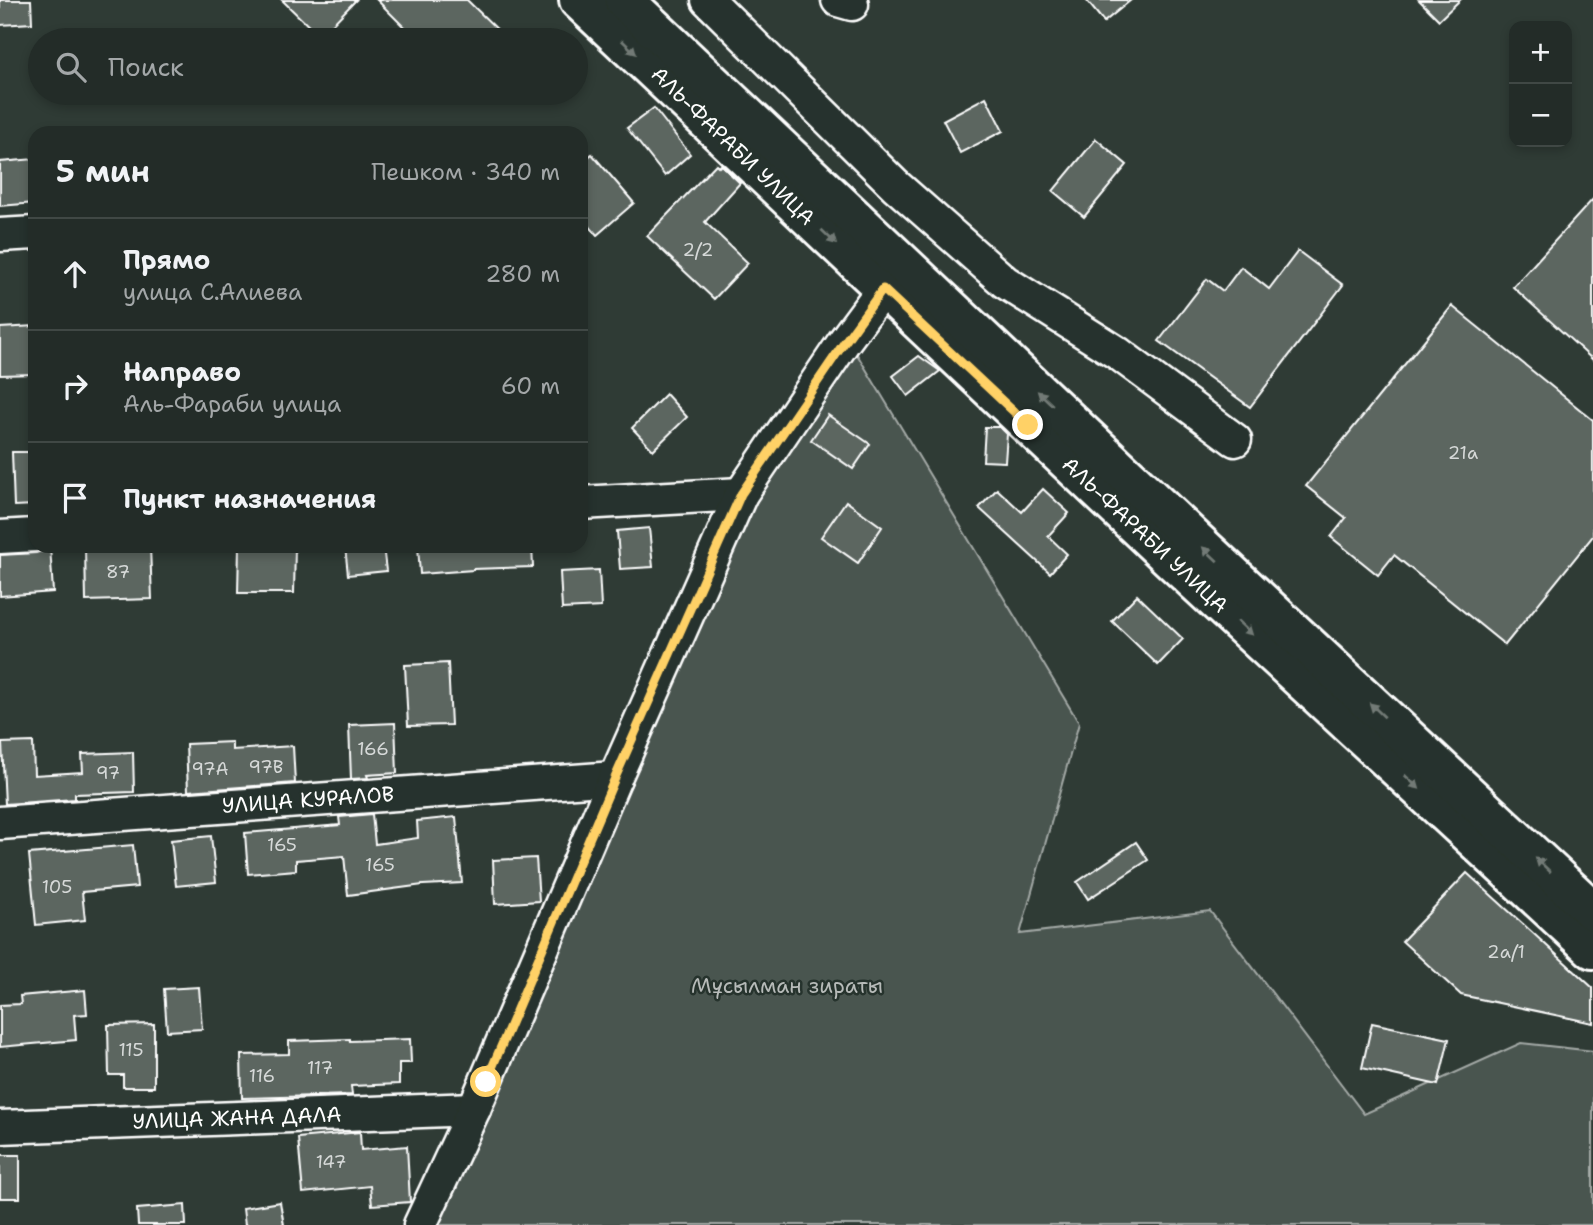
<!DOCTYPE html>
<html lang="ru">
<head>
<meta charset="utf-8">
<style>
	:root { --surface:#232c28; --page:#2b3430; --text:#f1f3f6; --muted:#a3a7a8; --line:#404845 }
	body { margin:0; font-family:"Shantell Sans",sans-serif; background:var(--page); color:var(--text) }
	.controls { position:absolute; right:21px; top:21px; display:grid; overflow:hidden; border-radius:14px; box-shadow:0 4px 10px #0003 }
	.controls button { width:63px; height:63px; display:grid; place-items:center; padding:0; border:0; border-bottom:2px solid var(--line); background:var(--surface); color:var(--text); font:35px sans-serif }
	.stop { position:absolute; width:21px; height:21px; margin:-16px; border:5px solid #ffd166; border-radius:50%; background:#fff }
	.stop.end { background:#ffd166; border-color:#fff; box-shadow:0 2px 7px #0008 }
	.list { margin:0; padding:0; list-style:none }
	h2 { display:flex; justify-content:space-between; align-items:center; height:91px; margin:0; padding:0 28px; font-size:30px }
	h2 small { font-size:23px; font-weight:400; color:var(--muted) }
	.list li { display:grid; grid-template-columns:46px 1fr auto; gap:21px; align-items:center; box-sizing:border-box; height:112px; padding:0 28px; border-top:2px solid var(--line) }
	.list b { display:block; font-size:26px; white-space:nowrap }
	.list p { margin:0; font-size:23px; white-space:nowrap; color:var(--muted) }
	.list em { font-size:23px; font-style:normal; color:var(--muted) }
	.icon { flex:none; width:38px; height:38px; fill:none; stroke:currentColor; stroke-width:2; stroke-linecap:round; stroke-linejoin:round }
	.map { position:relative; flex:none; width:1593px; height:1225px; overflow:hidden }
	.search { position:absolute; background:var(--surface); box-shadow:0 4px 10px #0003; left:28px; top:28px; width:560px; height:77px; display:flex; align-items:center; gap:18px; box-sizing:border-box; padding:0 24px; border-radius:38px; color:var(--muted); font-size:26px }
	.panel { position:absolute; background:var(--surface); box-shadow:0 4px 10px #0003; left:28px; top:126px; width:560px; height:427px; border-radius:21px }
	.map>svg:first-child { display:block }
</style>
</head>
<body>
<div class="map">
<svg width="1593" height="1225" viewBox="0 0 1593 1225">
	<rect width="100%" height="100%" fill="#2f3b35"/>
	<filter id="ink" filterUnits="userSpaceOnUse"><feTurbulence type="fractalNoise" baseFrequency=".0143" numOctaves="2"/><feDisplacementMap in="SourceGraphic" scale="14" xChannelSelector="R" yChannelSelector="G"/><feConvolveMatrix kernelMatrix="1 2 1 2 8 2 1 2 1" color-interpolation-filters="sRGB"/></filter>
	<g filter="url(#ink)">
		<polygon fill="#4a544f" stroke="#a4aaa7" stroke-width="2" points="843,331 1079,723 1020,934 1210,911 1364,1114 1521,1043 1593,1051 1593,1225 419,1225 741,494"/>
		<g fill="#5b6661" stroke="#fff" stroke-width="2">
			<polygon points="0,0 31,0 32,23 0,25"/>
			<polygon points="282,0 356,0 320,37"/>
			<polygon points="377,0 467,0 508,40 417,40"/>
			<polygon points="1086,0 1131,0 1104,22"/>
			<polygon points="1419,0 1460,0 1439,20"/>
			<polygon points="986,97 1003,131 960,153 943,120"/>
			<polygon points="654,108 690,154 665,176 627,128"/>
			<polygon points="1096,139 1127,165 1084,217 1053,191"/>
			<polygon points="592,154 634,203 597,235 581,216 581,163"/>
			<polygon points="35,159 35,203 0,206 0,162"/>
			<polygon points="716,164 719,167 721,165 740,183 705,222 748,263 714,299 647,236"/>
			<polygon points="1593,199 1593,360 1513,287"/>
			<polygon points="1298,251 1343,285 1250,407 1159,341 1207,279 1223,291 1241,267 1269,289"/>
			<polygon points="1452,306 1593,420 1593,536 1505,645 1394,555 1378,575 1331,537 1346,518 1306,486"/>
			<polygon points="35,326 35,374 0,375 0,328"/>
			<polygon points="919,356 940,371 908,396 893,376"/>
			<polygon points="666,394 687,417 653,450 632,428"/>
			<polygon points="828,415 870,444 853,469 811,440"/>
			<polygon points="985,427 1000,427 1007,434 1005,462 983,461"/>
			<polygon points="12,452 35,452 35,505 14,506"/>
			<polygon points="997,489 1022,512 1043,489 1069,513 1048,536 1067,554 1050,573 979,508"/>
			<polygon points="846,501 882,527 858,563 821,537"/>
			<polygon points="649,528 653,567 620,569 617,531"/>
			<polygon points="50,546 53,592 0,596 0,555 36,553"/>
			<polygon points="85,546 150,546 152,599 86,601"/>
			<polygon points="239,546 295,546 294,593 238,593"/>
			<polygon points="345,546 383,546 386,571 348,575"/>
			<polygon points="418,546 532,546 533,567 473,569 473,570 420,574"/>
			<polygon points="599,570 601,607 562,609 560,572"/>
			<polygon points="1137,595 1183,639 1158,665 1112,621"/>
			<polygon points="448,663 451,725 408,726 405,665"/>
			<polygon points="395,723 397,773 367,775 368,778 351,779 349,725"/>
			<polygon points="33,742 34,775 83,772 82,754 133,752 134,792 75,794 75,799 5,804 2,743"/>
			<polygon points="232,742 232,750 293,746 295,783 188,791 186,744"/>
			<polygon points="372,814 375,844 418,838 417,821 456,817 462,883 423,885 348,895 344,856 296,860 296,870 248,874 245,833 340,825 339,817"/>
			<polygon points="211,836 216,882 176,886 171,840"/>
			<polygon points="1136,842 1148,860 1088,899 1077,882"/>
			<polygon points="133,845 137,887 82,892 85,920 36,925 29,854"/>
			<polygon points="536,858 539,901 495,904 493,860"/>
			<polygon points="1467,873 1593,988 1593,1023 1461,995 1402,941"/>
			<polygon points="199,987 202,1029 167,1031 164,989"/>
			<polygon points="85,990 87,1014 74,1015 76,1040 0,1047 0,1005 21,1004 20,996"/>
			<polygon points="1372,1023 1449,1039 1438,1085 1362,1068"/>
			<polygon points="154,1024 154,1087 123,1087 123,1075 109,1075 108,1025"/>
			<polygon points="350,1039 350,1041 410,1039 411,1063 399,1063 399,1084 351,1086 352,1095 242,1098 241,1055 289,1054 289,1041"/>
			<polygon points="360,1132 361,1150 407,1146 410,1202 372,1205 370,1186 303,1193 298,1138"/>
			<rect x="0" y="1155" width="20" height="43"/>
			<polygon points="280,1202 284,1225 245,1225 243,1208"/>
			<polygon points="185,1205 186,1225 138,1225 137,1209"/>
		</g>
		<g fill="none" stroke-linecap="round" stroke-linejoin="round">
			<g stroke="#fff" stroke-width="37">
				<g id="minor">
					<polyline points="708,0 895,185 1005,282 1119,354 1235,440"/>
					<polyline points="838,0 852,4"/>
					<polyline points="0,235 35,233"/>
					<polyline points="581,503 741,494"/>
					<polyline points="0,537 35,535"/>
					<polyline points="0,823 615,778"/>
					<polyline points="0,1127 474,1109"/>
					<polyline points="420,1225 474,1109 615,778 741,494 843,343 883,289 899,272"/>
				</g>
			</g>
			<g stroke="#fff" stroke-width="44">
				<g id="major">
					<polyline points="579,0 1174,562 1593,949"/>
					<polyline points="624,0 1194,539 1593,911"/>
				</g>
			</g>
			<use href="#minor" stroke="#26332d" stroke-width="32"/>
			<use href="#major" stroke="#26332d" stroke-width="38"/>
		</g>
		<defs><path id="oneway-solid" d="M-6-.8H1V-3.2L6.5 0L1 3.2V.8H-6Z" transform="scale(1.75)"/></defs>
		<g fill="#727a76">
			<use href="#oneway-solid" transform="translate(629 47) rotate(44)"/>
			<use href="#oneway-solid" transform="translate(829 237) rotate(44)"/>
			<use href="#oneway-solid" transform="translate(1045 398) rotate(-137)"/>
			<use href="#oneway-solid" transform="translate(1210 554) rotate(-137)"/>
			<use href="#oneway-solid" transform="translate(1245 628) rotate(43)"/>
			<use href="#oneway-solid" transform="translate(1377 710) rotate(-137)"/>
			<use href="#oneway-solid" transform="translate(1412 782) rotate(43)"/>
			<use href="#oneway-solid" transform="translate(1543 865) rotate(-137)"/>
		</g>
	</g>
	<g fill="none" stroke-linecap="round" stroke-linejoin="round" filter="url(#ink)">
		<polyline stroke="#ffd166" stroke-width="9" points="486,1082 615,778 741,494 844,343 883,289 1028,425"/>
	</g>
	<g text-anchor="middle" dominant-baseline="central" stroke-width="5" stroke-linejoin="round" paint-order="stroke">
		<g font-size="18" fill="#d6d9d8">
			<text x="698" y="250">2/2</text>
			<text x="1463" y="453">21а</text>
			<text x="118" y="572">87</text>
			<text x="373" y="749">166</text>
			<text x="266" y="767">97В</text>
			<text x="210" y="769">97А</text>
			<text x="108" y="773">97</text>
			<text x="282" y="845">165</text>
			<text x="380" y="865">165</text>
			<text x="57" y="887">105</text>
			<text x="1506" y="952">2а/1</text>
			<text x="131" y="1050">115</text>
			<text x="320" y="1068">117</text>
			<text x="262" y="1076">116</text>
			<text x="331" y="1162">147</text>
		</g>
		<g font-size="21" fill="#fff" stroke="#26332d">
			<text transform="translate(733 146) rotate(44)">АЛЬ-ФАРАБИ УЛИЦА</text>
			<text transform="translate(1145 535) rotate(43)">АЛЬ-ФАРАБИ УЛИЦА</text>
			<text transform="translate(308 800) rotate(-4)">УЛИЦА КУРАЛОВ</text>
			<text transform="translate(237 1118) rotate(-2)">УЛИЦА ЖАНА ДАЛА</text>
		</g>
		<g font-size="21" fill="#b7bbb9" stroke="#26332d">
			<text x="787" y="986">Мұсылман зираты</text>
		</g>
	</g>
</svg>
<div class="controls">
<button>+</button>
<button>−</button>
</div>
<div class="stop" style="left:486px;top:1082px"></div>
<div class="stop end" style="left:1028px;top:425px"></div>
<div class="search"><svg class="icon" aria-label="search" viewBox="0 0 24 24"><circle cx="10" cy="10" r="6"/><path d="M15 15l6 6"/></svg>Поиск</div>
<section class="panel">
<h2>5 мин<small>Пешком · 340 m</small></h2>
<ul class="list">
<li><svg class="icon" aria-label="ahead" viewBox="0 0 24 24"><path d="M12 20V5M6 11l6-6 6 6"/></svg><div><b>Прямо</b><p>улица С.Алиева</p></div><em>280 m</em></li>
<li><svg class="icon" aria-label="right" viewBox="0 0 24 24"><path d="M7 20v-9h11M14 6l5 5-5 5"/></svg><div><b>Направо</b><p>Аль-Фараби улица</p></div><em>60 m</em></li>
<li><svg class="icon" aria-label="arrive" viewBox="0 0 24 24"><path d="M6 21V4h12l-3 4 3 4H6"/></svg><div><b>Пункт назначения</b></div></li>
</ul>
</section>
</div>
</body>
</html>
